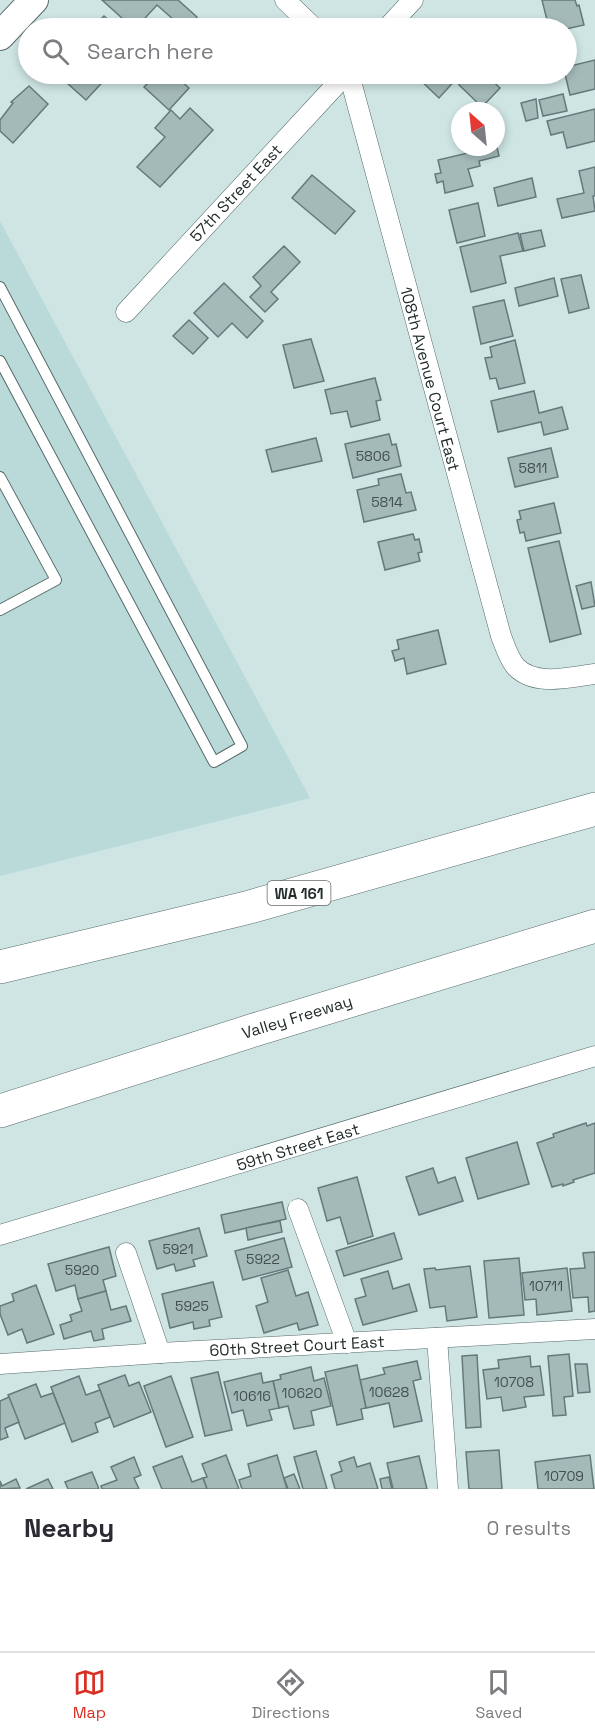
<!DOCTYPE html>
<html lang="en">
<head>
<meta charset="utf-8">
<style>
	:root { --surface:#fff; --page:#f7f7f7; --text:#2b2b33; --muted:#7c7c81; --line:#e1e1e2; --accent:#d93025 }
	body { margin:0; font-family:"Space Grotesk",sans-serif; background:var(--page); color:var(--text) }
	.compass { position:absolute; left:451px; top:102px; width:54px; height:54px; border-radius:50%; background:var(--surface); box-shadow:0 3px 9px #0003; rotate:333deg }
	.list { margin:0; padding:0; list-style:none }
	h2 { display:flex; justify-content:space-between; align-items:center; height:78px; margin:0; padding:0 24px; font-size:26px }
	h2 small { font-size:20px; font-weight:400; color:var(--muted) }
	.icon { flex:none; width:33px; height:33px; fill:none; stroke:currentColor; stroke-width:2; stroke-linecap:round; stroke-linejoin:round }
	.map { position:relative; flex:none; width:595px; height:1489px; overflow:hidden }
	.search { position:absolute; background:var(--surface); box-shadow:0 3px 9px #0003; left:18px; right:18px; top:18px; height:66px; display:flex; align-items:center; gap:15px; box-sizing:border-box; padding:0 21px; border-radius:33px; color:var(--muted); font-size:22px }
	.sheet { height:162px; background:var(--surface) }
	nav { display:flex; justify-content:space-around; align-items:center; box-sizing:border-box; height:84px; border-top:2px solid var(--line); background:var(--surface); font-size:16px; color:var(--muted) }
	nav a { display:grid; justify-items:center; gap:3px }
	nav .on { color:var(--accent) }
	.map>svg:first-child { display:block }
</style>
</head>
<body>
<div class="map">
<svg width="595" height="1489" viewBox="0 0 595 1489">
	<rect width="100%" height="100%" fill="#cee5e4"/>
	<polygon fill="#bad9d9" points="0,221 310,798 0,876"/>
	<g fill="#a4bab9" stroke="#657979" stroke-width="1.5">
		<polygon points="102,0 178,0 197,17 187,28 183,28 157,5 136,28 133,28"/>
		<polygon points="542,0 575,0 577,6 579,5 584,25 566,29 549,28"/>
		<polygon points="104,16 118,28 92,28"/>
		<polygon points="595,60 595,89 570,95 565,74 566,67"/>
		<polygon points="57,74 110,74 86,100"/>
		<polygon points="157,74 173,74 189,88 169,110 144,87"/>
		<polygon points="414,74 485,74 500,88 482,107 459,85 462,81 458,77 439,98"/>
		<polygon points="29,86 48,104 13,143 0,131 0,120 13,103 11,102"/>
		<polygon points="563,94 567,111 543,116 539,100"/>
		<polygon points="536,99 538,118 526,121 521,103"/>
		<polygon points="190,108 213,130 160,187 137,167 165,137 155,128 171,110 180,119"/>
		<polygon points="595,109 595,141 567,148 563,132 551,135 547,121"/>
		<polygon points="496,143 499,156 479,161 480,166 468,169 473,186 445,193 443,181 437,183 435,174 441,173 438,160 472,152 471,147 496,147"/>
		<polygon points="595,167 595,196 593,196 595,211 562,218 557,199 584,193 579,171"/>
		<polygon points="312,175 355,211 335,234 292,198"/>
		<polygon points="532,178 536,197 498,206 494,188"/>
		<polygon points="478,203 485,236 457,243 449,210"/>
		<polygon points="541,230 545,246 524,251 520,234"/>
		<polygon points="518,233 523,251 500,256 506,283 471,292 460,247"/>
		<polygon points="284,246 300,262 271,292 278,299 265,312 250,297 261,286 253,277"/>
		<polygon points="581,275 589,308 569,313 561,279"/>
		<polygon points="554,278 558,296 519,306 515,288"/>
		<polygon points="224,283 263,321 247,338 232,323 218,337 194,313"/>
		<polygon points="504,300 513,336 481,344 473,307"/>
		<polygon points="189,320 208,338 193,354 173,336"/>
		<polygon points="311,339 324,381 294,388 283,345"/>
		<polygon points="515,340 525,383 499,389 496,378 490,379 485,358 492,357 490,347"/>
		<polygon points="375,378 381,400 376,401 380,420 351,427 347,411 331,414 325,390"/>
		<polygon points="534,391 539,413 562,407 568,429 544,435 541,422 498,432 491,401"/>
		<polygon points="389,434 392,445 396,444 401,466 353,478 345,444"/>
		<polygon points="316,438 322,461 272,472 266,450"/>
		<polygon points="551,448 558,477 515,487 508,458"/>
		<polygon points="401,474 406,493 411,492 416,510 364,522 357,490 379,485 378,479"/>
		<polygon points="554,503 561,533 526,541 524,532 520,533 517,520 521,519 519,511"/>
		<polygon points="413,534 415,540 419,539 422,552 418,553 420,561 385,570 378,542"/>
		<polygon points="559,541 581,634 550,642 528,548"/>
		<polygon points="591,582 595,606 582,609 576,586"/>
		<polygon points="438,630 446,664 407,674 404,658 395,661 392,651 399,649 397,640"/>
		<polygon points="586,1123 587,1126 595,1123 595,1173 573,1180 574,1182 563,1186 563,1184 552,1187 537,1143 554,1137 553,1134"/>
		<polygon points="517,1142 529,1184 478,1199 466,1158"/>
		<polygon points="433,1168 438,1183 455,1177 463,1201 419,1215 406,1177"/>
		<polygon points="357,1177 373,1236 348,1244 340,1217 327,1221 318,1188"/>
		<polygon points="282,1202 286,1219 225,1233 221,1215"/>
		<polygon points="280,1221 282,1232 248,1240 246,1228"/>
		<polygon points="199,1228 207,1256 193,1260 195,1266 176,1271 174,1264 157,1269 149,1241"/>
		<polygon points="394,1233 402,1259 344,1276 336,1251"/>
		<polygon points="284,1238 292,1267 243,1280 235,1251"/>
		<polygon points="109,1247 116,1276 103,1280 106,1291 78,1299 75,1285 56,1291 48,1264"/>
		<polygon points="595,1252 595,1311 589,1312 588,1297 573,1298 570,1269 585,1268 583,1253"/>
		<polygon points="519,1258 524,1315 489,1318 484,1261"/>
		<polygon points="470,1266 477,1317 447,1321 445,1306 430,1308 424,1269 435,1268 436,1270"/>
		<polygon points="567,1268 572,1311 537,1315 536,1299 525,1300 522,1273"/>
		<polygon points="288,1270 296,1296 308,1292 318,1325 299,1330 297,1323 264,1333 256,1306 268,1302 261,1278"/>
		<polygon points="388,1271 393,1289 409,1284 417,1311 363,1325 355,1299 366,1296 361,1279"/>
		<polygon points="213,1282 222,1317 209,1320 210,1326 194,1329 193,1322 170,1328 162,1294"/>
		<polygon points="36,1285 54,1334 27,1343 22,1329 8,1335 0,1314 0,1306 14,1301 12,1294"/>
		<polygon points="106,1291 111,1310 126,1306 131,1321 102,1329 104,1339 94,1341 91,1331 64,1339 60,1325 72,1321 70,1315 82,1311 78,1299"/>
		<polygon points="569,1354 573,1396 564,1397 566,1415 553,1416 548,1356"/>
		<polygon points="477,1355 481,1427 466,1428 462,1356"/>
		<polygon points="530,1356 531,1367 540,1366 544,1395 524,1397 526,1407 503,1411 501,1397 487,1399 483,1370 499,1368 498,1360"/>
		<polygon points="417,1361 421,1379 413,1381 422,1421 394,1427 389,1403 366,1408 360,1380 385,1374 383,1368"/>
		<polygon points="575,1364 587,1364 590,1392 578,1393"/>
		<polygon points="357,1365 366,1408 361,1409 363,1419 337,1425 325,1372"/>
		<polygon points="311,1367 314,1381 324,1378 331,1406 311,1411 314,1425 294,1429 288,1406 279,1408 273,1381 281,1379 280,1375"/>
		<polygon points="218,1372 232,1430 205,1436 191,1378"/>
		<polygon points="261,1373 263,1383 273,1381 279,1408 269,1410 272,1420 247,1426 243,1410 232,1413 224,1382"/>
		<polygon points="125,1375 129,1386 139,1382 151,1412 114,1427 98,1385"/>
		<polygon points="79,1376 86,1395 100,1390 110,1417 95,1423 98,1432 72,1442 51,1387"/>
		<polygon points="171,1376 193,1437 166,1447 144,1386"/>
		<polygon points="36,1384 41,1397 53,1393 65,1423 25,1439 8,1395"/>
		<polygon points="9,1397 19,1422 5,1428 8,1437 0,1440 0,1401"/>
		<polygon points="499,1450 502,1489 469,1489 466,1452"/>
		<polygon points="316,1451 327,1489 303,1489 294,1457"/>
		<polygon points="226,1455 239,1489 207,1489 203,1478 207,1477 202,1464"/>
		<polygon points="277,1455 287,1489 242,1489 239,1480 251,1476 248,1464"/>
		<polygon points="590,1455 594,1489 538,1489 535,1462"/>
		<polygon points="182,1456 192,1482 203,1478 207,1489 162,1489 153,1467"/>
		<polygon points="419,1456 427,1489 393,1489 387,1463"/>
		<polygon points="134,1457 141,1475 134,1478 139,1489 102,1489 101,1486 117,1480 111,1467"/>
		<polygon points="354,1457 357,1467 370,1463 378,1489 335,1489 331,1475 342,1471 339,1462"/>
		<polygon points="92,1472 99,1489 68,1489 65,1482"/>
		<polygon points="294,1474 300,1489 288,1489 284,1478"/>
		<polygon points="389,1477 392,1489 382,1489 380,1479"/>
		<polygon points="16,1479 20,1488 0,1489 0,1481 2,1486"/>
		<polygon points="48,1479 53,1489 26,1489"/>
	</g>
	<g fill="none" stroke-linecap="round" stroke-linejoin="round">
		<g stroke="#566b6a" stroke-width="12">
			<g id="service">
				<polyline points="0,287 242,746 214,762 0,361"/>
				<polyline points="0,477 56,580 0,610"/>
			</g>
		</g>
		<g stroke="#566b6a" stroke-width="21">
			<g id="minor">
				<polyline points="285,0 314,28"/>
				<polyline points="387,28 413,0"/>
				<path d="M349,74L501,636C505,646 509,659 516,667C536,687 570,677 595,674"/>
				<polyline points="126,312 346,74"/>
				<polyline points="298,1209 347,1343"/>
				<polyline points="0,1235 595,1056"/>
				<polyline points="126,1253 160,1353"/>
				<polyline points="437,1338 448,1489"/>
				<polyline points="0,1364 160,1353 595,1329"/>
			</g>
		</g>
		<g stroke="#566b6a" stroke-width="30">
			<polyline id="secondary" points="0,36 34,0"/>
		</g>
		<g stroke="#566b6a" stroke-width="34">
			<g id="motorway">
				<polyline points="0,967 246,908 595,809"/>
				<polyline points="0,1111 254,1030 595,926"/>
			</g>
		</g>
		<use href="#service" stroke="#fff" stroke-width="10"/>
		<use href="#minor" stroke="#fff" stroke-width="20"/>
		<use href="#secondary" stroke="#fff" stroke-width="28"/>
		<use href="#motorway" stroke="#fff" stroke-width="33"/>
	</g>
	<g text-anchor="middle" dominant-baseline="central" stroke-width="4.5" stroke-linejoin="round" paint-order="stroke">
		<g font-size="14" fill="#43504f">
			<text x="373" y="456">5806</text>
			<text x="533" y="468">5811</text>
			<text x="387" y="502">5814</text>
			<text x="178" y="1249">5921</text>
			<text x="263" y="1259">5922</text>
			<text x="82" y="1270">5920</text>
			<text x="546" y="1286">10711</text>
			<text x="192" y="1306">5925</text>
			<text x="514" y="1382">10708</text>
			<text x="389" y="1392">10628</text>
			<text x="302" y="1393">10620</text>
			<text x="252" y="1396">10616</text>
			<text x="564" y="1476">10709</text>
		</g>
		<rect fill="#fff" stroke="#656b6b" stroke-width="1.5" x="267.5" y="881" width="63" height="24" rx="4.5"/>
		<g font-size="15" font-weight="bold" fill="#232c2c">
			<text x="299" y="893">WA 161</text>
		</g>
		<g font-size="16" fill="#232c2c" stroke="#fff">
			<text transform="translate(236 193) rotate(-47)">57th Street East</text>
			<text transform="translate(430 379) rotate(75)">108th Avenue Court East</text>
			<text transform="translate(297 1017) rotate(-17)">Valley Freeway</text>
			<text transform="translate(298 1147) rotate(-17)">59th Street East</text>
			<text transform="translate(297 1346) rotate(-3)">60th Street Court East</text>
		</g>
	</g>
</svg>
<svg class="compass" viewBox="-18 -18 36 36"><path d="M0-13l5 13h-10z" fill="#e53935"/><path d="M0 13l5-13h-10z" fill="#7c7c81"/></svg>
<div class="search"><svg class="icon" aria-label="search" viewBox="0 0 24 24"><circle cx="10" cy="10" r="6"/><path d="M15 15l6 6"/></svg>Search here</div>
</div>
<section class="sheet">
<h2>Nearby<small>0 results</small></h2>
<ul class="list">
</ul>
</section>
<nav>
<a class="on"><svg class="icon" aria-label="map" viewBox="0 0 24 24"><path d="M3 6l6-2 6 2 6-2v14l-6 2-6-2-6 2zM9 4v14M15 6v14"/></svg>Map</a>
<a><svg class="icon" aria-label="directions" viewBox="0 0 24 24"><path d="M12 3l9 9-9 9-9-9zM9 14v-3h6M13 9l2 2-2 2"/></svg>Directions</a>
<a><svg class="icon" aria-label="saved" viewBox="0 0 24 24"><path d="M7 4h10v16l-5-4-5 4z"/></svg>Saved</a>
</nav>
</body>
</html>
